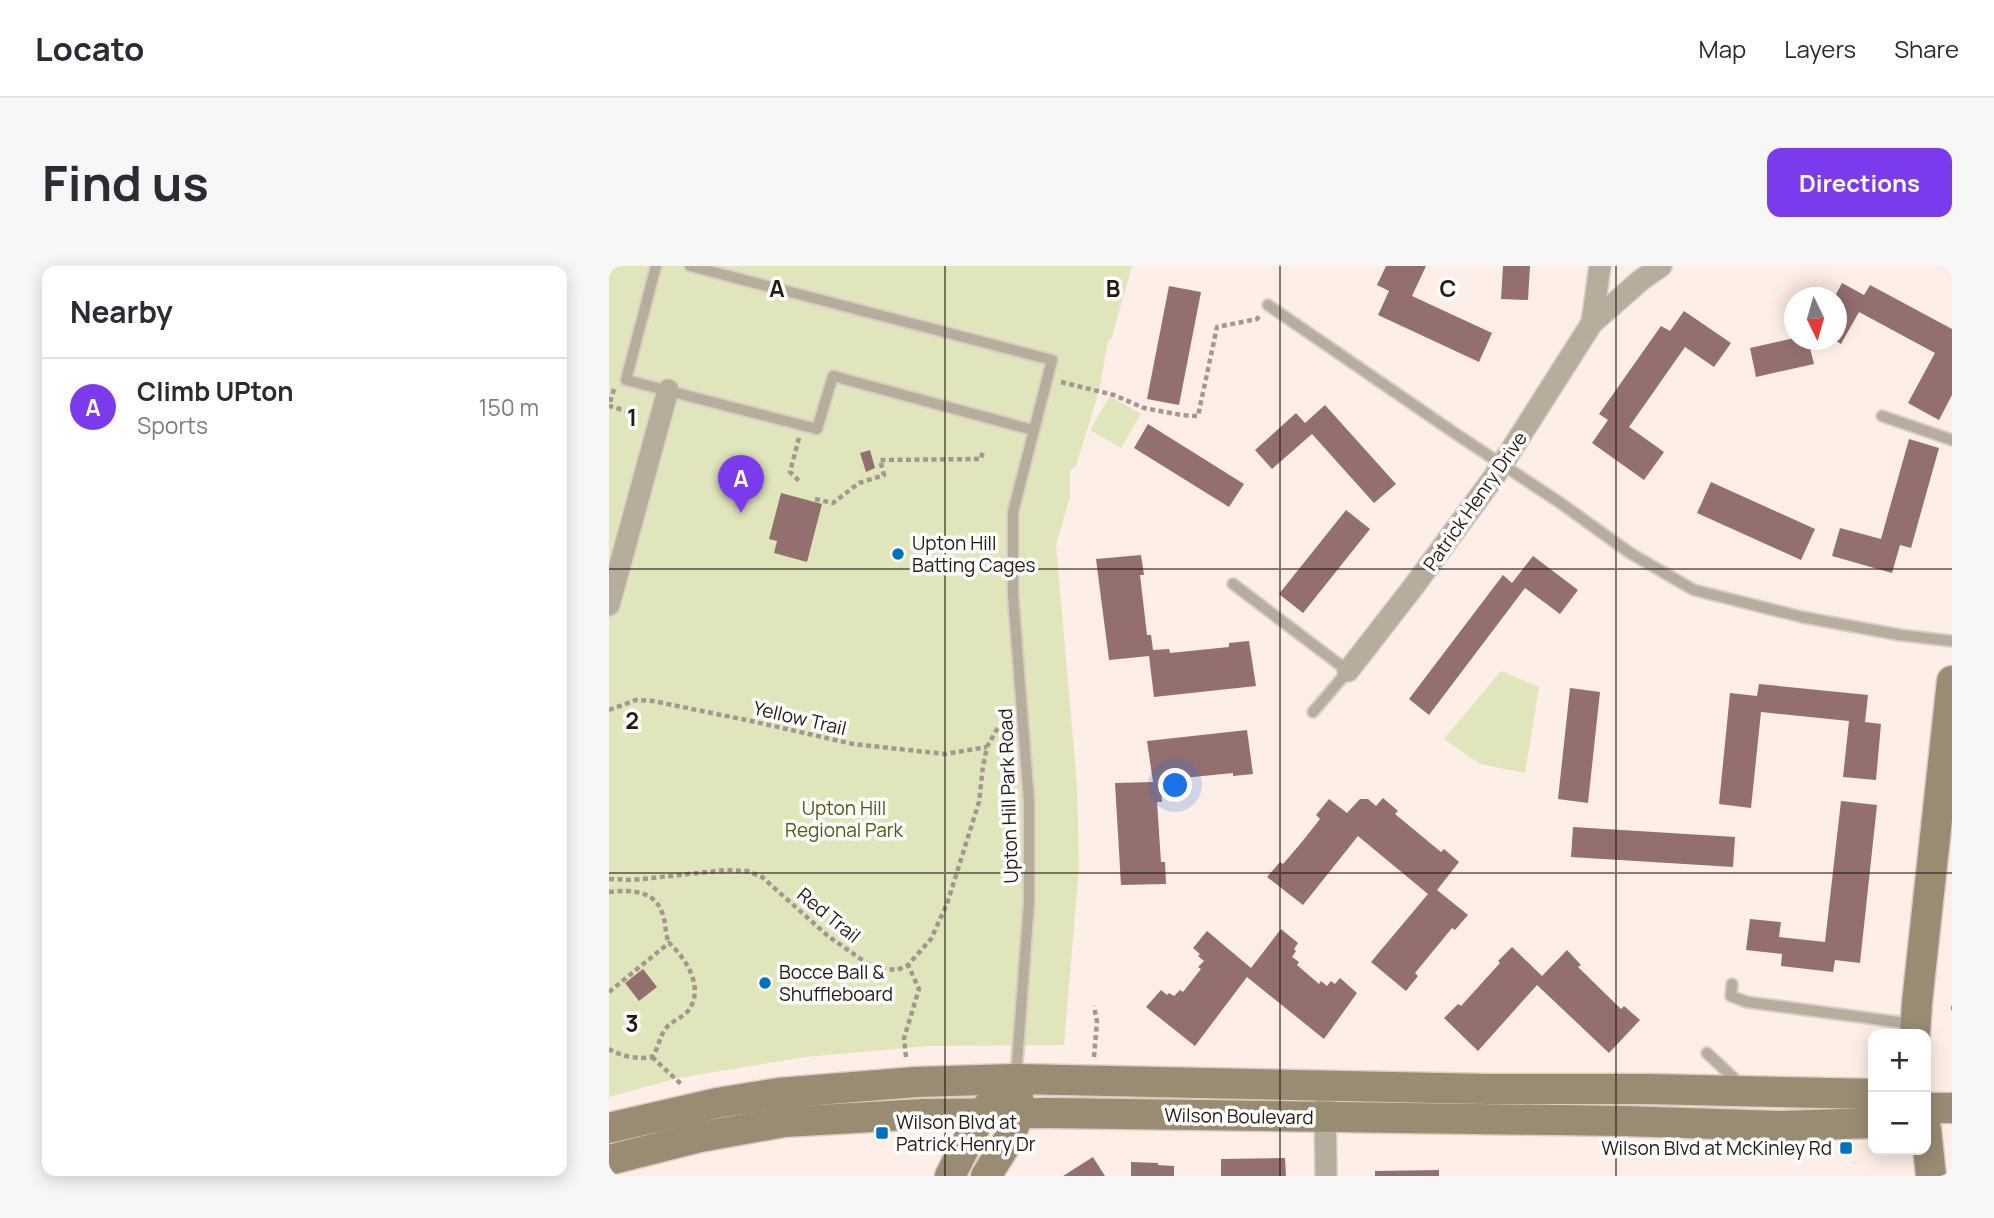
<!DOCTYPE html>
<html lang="en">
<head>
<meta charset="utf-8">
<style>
	:root { --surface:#fff; --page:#f7f7f7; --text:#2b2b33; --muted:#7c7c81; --line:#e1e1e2; --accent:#7c3aed }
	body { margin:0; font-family:Manrope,sans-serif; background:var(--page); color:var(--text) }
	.controls { position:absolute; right:21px; bottom:21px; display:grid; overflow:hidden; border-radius:14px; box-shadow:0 4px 18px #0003 }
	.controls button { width:63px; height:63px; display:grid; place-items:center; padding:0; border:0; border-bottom:2px solid var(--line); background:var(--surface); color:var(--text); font:35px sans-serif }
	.compass { position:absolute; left:1175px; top:21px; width:63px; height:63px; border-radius:50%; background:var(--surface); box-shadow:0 4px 18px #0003; rotate:175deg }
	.you { position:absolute; left:567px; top:520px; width:24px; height:24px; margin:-18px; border:5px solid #fff; border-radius:50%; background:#1a73e8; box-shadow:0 0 0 10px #1a73e833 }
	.badge { display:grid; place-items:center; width:46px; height:46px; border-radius:50%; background:var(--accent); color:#fff; font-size:23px; font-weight:700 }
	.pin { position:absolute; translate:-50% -58px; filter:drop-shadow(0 2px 4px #0008) }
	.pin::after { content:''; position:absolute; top:37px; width:24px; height:21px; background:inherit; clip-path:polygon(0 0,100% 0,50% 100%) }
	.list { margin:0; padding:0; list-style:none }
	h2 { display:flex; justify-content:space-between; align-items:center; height:91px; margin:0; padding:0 28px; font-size:30px }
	h2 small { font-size:23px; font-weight:400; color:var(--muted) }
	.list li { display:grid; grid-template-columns:46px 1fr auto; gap:21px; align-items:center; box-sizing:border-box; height:98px; padding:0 28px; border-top:2px solid var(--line) }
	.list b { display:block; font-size:26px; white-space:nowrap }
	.list p { margin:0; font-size:23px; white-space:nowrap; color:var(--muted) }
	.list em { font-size:23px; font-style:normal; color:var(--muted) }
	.map { position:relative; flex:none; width:1343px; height:910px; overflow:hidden; border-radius:14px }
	header { display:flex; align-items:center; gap:42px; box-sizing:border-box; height:98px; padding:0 35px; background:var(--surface); border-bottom:2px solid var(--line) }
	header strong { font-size:33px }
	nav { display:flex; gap:38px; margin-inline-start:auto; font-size:24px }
	.intro { display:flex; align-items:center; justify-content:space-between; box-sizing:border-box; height:168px; padding:0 42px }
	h1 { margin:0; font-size:49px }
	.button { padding:18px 32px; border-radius:14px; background:var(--accent); color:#fff; font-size:24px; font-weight:700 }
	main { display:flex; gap:42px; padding:0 42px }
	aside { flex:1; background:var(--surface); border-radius:14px; box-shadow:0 4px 18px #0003 }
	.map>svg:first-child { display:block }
</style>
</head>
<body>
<header>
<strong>Locato</strong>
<nav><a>Map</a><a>Layers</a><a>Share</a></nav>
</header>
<div class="intro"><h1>Find us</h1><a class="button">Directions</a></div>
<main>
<aside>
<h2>Nearby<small></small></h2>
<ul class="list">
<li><span class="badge">A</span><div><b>Climb UPton</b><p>Sports</p></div><em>150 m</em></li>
</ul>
</aside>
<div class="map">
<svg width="1343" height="910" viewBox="0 0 1343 910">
	<rect width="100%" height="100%" fill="#fdeee7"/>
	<g fill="#e1e5bb">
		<polygon points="0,0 523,0 503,71 499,75 490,125 467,200 461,205 461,231 447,279 468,518 470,601 455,779 320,780 196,791 69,812 0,831"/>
		<polygon points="501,130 532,148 512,182 481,164"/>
		<polygon points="892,405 930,421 916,507 871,498 835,473"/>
	</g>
	<g fill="#936f70">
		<polygon points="777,0 817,0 803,30 883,67 870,96 769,49 780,25 768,19"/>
		<polygon points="894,0 921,0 919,34 892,33"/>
		<polygon points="1233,17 1255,29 1261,19 1343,63 1343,129 1330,154 1299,137 1326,87 1250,46 1232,78 1227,75 1227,32 1225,32"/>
		<polygon points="560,20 592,26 570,139 538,133"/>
		<polygon points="1075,45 1122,77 1105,101 1076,81 1020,161 1055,186 1035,214 983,177 999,154 990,148 1052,60 1061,65"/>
		<polygon points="1185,72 1199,74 1205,98 1147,111 1141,82"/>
		<polygon points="716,139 787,218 765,237 703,168 663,203 646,184 687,147 696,157"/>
		<polygon points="539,158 635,218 620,241 525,182"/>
		<polygon points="1300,173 1330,182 1302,282 1291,279 1283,307 1223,290 1231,262 1272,273"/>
		<polygon points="261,184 266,202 257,206 251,187"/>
		<polygon points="1102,216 1206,263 1192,294 1088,247"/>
		<polygon points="172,227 213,238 198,296 165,287 168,275 160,273"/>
		<polygon points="737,244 761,263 694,347 670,328"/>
		<polygon points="532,289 535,309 531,309 538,369 542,369 544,384 560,383 561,387 620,381 620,377 640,375 647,420 545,431 540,390 500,394 487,293"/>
		<polygon points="924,290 969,324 951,348 916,322 820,449 800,433 894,309 903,317"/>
		<polygon points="1150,418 1259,429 1256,456 1272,458 1267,514 1234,511 1240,455 1152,446 1142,542 1110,538 1121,427 1148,430"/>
		<polygon points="961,422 991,426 979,537 949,533"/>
		<polygon points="638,464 644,508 624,510 624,507 564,513 564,517 552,519 553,536 548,536 552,596 556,596 557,618 512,619 506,517 544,516 538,475"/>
		<polygon points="774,532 789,545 786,548 832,586 835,583 850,596 828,624 859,649 846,664 843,662 806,707 809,710 797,725 762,696 819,628 749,570 694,639 658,611 671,596 674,598 692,577 711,553 707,549 720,533 738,547 751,533 759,533 767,540"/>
		<polygon points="1232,535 1268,539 1251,697 1226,694 1224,706 1172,700 1173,688 1137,684 1141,653 1172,656 1170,671 1216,676"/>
		<polygon points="964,561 1126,571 1124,601 962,591"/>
		<polygon points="672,663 689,677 685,683 687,685 683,691 690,696 688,699 710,718 712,715 718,720 722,715 726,718 731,712 748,727 715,773 638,711 586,780 537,741 552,724 558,729 560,727 565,730 571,724 574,726 592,703 589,701 595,695 589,690 591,688 584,682 598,665 642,702"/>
		<polygon points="903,681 933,710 958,684 972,699 969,701 1012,743 1015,740 1031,754 1000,787 928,719 869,785 835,752 849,738 852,740 891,697 889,695"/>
		<polygon points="34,703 48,721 30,735 16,717"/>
		<polygon points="484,891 496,910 454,910"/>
		<polygon points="676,892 677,910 612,910 612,893"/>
		<polygon points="522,896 549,897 549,899 565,900 565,910 522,910"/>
		<polygon points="830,904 830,910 766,910 766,905"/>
	</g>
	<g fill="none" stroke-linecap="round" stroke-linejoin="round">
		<g stroke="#dbccc5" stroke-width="14">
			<g id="lane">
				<polyline points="47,0 17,114 208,163 224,110 424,164"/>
				<polyline points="81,0 443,94 404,246 404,329 420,536 420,636 407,810"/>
				<polyline points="659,39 847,168 950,236 1021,287 1085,324 1193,351 1291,369 1343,375"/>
				<polyline points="1273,150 1343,174"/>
				<polyline points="624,318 739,405 704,446"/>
				<polyline points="1123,718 1122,730 1138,736 1304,758"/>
				<polyline points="1098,787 1131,818"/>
			</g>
		</g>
		<g stroke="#dbccc5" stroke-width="24">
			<g id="street">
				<polyline points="983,57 991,0"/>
				<polyline points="0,339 59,124"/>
				<polyline points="739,405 805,320 885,211 983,57 1032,14 1052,0"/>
				<polyline points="716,839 717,910"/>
			</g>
		</g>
		<g stroke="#dbccc5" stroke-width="33">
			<g id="secondary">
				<polyline points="1306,768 1308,737 1343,415"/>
				<polyline points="1317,842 1343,842"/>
				<polyline points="0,862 108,837 170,827 307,816 407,813 877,823 1039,823 1264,828"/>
				<polyline points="1317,863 1322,910"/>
				<polyline points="0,894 91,871 175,856 314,848 440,847 1014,855 1172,860 1264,857"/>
				<polyline points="341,910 373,847 384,835"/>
				<polyline points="377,910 399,875 410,847 409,831"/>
			</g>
		</g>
		<g stroke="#a59790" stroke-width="4.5" stroke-dasharray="5 3.5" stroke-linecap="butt">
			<polyline points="452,116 505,129 535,142 572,149 589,150 608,61 648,53 651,49"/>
			<polyline points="5,123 0,140 32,149"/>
			<polyline points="190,172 181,206 192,217"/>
			<polyline points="206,233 224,237 250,217 275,209 271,194 372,193 374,185"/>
			<polyline points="0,444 27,434 44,435 142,455 244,478 336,488 378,481"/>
			<polyline points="0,613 24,614 117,604 138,605 153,611 219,670 256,696 268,702 288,704 299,699 322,673 338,638 370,536 374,500 378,481 388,463 399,450"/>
			<path d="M0,626C21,624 46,623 54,649C57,658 56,668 60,677"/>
			<path d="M0,726L60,677C78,693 96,723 79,745C73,752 63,755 58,761C50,770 50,782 43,791C30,794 11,790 0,783"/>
			<polyline points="1342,742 1343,742"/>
			<polyline points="43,791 72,818"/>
			<polyline points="297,791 295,772 310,723 299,699"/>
			<polyline points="485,791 488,756 485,740"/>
		</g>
		<use href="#lane" stroke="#b7ad9d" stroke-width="10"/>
		<use href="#street" stroke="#b7ad9d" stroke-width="21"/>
		<use href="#secondary" stroke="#9a8b73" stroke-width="30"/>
	</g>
	<path fill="none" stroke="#261913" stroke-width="2" stroke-opacity="0.55" d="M336,0V910M671,0V910M1007,0V910M0,303H1343M0,607H1343"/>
	<g fill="#0071bc" stroke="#fff" stroke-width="2.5">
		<circle cx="289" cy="288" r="7"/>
		<circle cx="156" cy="717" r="7"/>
		<rect x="266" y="860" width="14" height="14" rx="3.5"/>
		<rect x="1230" y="875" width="14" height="14" rx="3.5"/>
	</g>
	<g text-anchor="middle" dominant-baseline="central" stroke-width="7" stroke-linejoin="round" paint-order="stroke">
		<g font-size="19" fill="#261913" stroke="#fff">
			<text transform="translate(866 235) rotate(-55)">Patrick Henry Drive</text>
			<text transform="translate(191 452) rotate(13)">Yellow Trail</text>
			<text transform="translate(399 530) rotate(-92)">Upton Hill Park Road</text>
			<text transform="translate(220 649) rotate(39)">Red Trail</text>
			<text transform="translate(630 850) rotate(1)">Wilson Boulevard</text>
		</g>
		<g font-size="19" fill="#261913" stroke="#fff" text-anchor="start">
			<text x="303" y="277">Upton Hill<tspan x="303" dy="22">Batting Cages</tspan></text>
			<text x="170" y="706">Bocce Ball &amp;<tspan x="170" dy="22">Shuffleboard</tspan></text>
			<text x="287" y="856">Wilson Blvd at<tspan x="287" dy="22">Patrick Henry Dr</tspan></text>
			<text x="1223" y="882" text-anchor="end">Wilson Blvd at McKinley Rd</text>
		</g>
		<g font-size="19" fill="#555714" stroke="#fff">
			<text x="235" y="542">Upton Hill<tspan x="235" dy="22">Regional Park</tspan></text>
		</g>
	</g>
	<g font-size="23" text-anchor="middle" font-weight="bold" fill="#261913" stroke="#fff" stroke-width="7" stroke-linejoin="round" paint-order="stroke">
		<text x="168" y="31">A</text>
		<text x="504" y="31">B</text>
		<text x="839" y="31">C</text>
		<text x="23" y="160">1</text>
		<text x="23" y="463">2</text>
		<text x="23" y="766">3</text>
	</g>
</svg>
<div class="controls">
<button>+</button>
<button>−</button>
</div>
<svg class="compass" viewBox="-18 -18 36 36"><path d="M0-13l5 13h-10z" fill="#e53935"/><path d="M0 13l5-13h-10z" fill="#7c7c81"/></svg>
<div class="you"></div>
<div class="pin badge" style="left:132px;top:247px">A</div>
</div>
</main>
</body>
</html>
